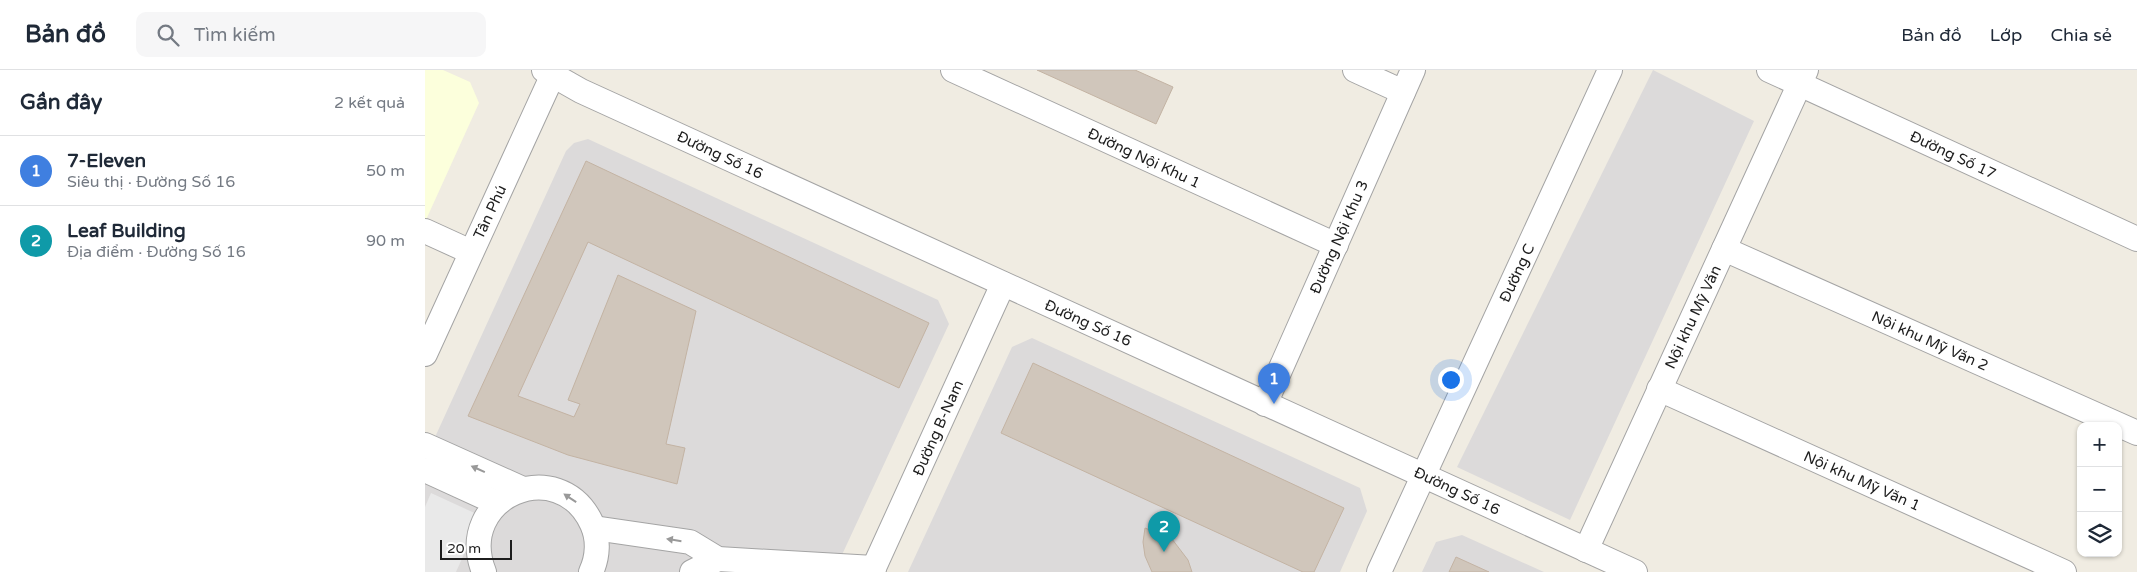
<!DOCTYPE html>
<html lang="vi">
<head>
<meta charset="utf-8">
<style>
	:root { --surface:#fff; --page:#f6f6f7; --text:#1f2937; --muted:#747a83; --line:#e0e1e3; --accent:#db2777 }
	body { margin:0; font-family:"Varela Round",sans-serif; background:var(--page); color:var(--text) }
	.controls { position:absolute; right:15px; bottom:15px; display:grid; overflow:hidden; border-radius:10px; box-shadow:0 1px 4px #0004 }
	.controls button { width:45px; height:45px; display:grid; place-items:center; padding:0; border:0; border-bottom:1px solid var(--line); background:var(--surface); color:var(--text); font:25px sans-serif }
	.scale { position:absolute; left:15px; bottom:12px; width:72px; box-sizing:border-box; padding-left:5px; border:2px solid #1d1d1d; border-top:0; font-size:14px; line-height:18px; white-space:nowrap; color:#1d1d1d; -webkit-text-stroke:4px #fff; paint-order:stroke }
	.you { position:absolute; left:1025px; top:309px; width:18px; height:18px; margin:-12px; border:4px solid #fff; border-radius:50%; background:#1a73e8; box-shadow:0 0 0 8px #1a73e833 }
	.badge { display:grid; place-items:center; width:32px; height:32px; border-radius:50%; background:var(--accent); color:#fff; font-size:16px; font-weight:700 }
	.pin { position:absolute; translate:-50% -41px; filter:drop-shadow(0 1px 2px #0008) }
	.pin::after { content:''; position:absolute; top:26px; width:18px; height:15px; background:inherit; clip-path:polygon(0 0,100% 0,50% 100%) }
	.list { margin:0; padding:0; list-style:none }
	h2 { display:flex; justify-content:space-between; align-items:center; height:65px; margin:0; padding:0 20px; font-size:21px }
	h2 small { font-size:16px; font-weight:400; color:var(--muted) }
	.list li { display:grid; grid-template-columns:32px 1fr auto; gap:15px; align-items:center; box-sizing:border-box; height:70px; padding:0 20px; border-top:1px solid var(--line) }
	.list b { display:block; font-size:19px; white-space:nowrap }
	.list p { margin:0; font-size:16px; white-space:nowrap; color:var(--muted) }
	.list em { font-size:16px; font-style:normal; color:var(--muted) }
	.icon { flex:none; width:28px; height:28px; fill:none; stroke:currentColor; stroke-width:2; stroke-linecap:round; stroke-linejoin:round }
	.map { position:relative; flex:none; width:1712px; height:502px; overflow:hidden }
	header { display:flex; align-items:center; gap:30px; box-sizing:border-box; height:70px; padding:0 25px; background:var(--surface); border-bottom:1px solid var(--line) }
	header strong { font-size:24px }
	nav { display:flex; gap:28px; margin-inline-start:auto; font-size:18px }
	.search { width:350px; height:45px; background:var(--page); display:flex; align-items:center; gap:12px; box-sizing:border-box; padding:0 18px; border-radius:10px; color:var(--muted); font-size:19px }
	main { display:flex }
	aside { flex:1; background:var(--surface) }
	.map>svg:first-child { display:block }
</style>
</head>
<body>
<header>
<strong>Bản đồ</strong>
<div class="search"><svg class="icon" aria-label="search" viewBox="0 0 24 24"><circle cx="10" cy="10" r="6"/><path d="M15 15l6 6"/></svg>Tìm kiếm</div>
<nav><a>Bản đồ</a><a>Lớp</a><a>Chia sẻ</a></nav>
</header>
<main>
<aside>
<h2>Gần đây<small>2 kết quả</small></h2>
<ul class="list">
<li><span class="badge" style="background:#3f7fe0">1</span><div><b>7-Eleven</b><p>Siêu thị · Đường Số 16</p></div><em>50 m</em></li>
<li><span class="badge" style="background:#0f9aa8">2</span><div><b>Leaf Building</b><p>Địa điểm · Đường Số 16</p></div><em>90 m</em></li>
</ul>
</aside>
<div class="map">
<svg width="1712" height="502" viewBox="0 0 1712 502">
	<rect width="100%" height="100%" fill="#f0ece2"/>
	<g fill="#dcdada">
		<polygon points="1228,0 1329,51 1145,450 1032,397"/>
		<polygon points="163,69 513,230 524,254 409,502 0,502 0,389 141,81 149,73"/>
		<polygon points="607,268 935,418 942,441 915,502 483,502 587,277"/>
		<polygon points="1037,465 1119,502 997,502 1011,472"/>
	</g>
	<polygon fill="#fcffdc" points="0,0 18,0 45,12 54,33 0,152"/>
	<polygon fill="#e9e9e9" points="6,423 56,446 31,502 0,502 0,437"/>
	<g fill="#d0c6bb" stroke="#c3b3a3">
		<polygon points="612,0 710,0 748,17 731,54"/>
		<polygon points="161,91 504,253 474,318 163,172 93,326 149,347 155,334 143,330 193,205 271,241 241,374 260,378 252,414 143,385 43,346"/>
		<polygon points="608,293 919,438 889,502 878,502 576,363"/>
		<polygon points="720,458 747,469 763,490 767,502 727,502 720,486 718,472"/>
		<polygon points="1031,487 1064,502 1024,502"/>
	</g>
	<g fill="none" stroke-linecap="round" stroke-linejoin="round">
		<g stroke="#a4a4a4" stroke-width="26">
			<g id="minor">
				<polyline points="119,0 156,21 1210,502"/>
				<polyline points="528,0 911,175"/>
				<polyline points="930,0 978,22"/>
				<polyline points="1344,0 1712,169"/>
				<polyline points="0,161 46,182"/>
				<polyline points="1299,179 1712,363"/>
				<polyline points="0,284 130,0"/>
				<polyline points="1234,319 1639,502"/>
				<polyline points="840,334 988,0"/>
				<polyline points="0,375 98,419"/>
				<polyline points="0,400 72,433"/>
				<polyline points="169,458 265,472 293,489 449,498"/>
				<polyline points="1161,480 1381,0"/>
				<path d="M59,502C29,427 134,382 167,454C174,469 173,487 166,502"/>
				<polyline points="267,502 293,489"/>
				<polyline points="447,502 578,214"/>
				<polyline points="954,502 1185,0"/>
			</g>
		</g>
		<use href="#minor" stroke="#fff" stroke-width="24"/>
	</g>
	<defs><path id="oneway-solid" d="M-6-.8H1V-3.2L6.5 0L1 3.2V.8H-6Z" transform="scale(1.25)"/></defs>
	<g fill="#999">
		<use href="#oneway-solid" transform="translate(53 399) rotate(-156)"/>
		<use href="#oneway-solid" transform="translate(145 428) rotate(-146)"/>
		<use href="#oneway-solid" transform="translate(249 470) rotate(-171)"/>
	</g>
	<g text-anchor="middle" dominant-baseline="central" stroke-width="4" stroke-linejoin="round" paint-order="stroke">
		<g font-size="15" fill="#1d1d1d" stroke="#fff">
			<text transform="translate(295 85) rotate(25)">Đường Số 16</text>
			<text transform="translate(1528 85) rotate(25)">Đường Số 17</text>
			<text transform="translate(719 88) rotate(25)">Đường Nội Khu 1</text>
			<text transform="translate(65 142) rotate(-65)">Tân Phú</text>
			<text transform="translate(914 167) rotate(-66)">Đường Nội Khu 3</text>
			<text transform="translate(1092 203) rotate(-65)">Đường C</text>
			<text transform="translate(1268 247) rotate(-65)">Nội khu Mỹ Văn</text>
			<text transform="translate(663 253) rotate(24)">Đường Số 16</text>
			<text transform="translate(1505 271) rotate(24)">Nội khu Mỹ Văn 2</text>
			<text transform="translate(513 358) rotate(-66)">Đường B-Nam</text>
			<text transform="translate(1437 411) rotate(24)">Nội khu Mỹ Văn 1</text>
			<text transform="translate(1032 421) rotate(25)">Đường Số 16</text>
		</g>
	</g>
</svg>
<div class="controls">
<button>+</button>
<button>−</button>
<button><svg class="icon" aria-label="layers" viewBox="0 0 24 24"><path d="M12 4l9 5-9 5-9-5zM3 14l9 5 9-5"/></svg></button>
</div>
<div class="scale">20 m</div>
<div class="you"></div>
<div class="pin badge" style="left:849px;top:334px;background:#3f7fe0">1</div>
<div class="pin badge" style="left:739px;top:482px;background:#0f9aa8">2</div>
</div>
</main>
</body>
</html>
